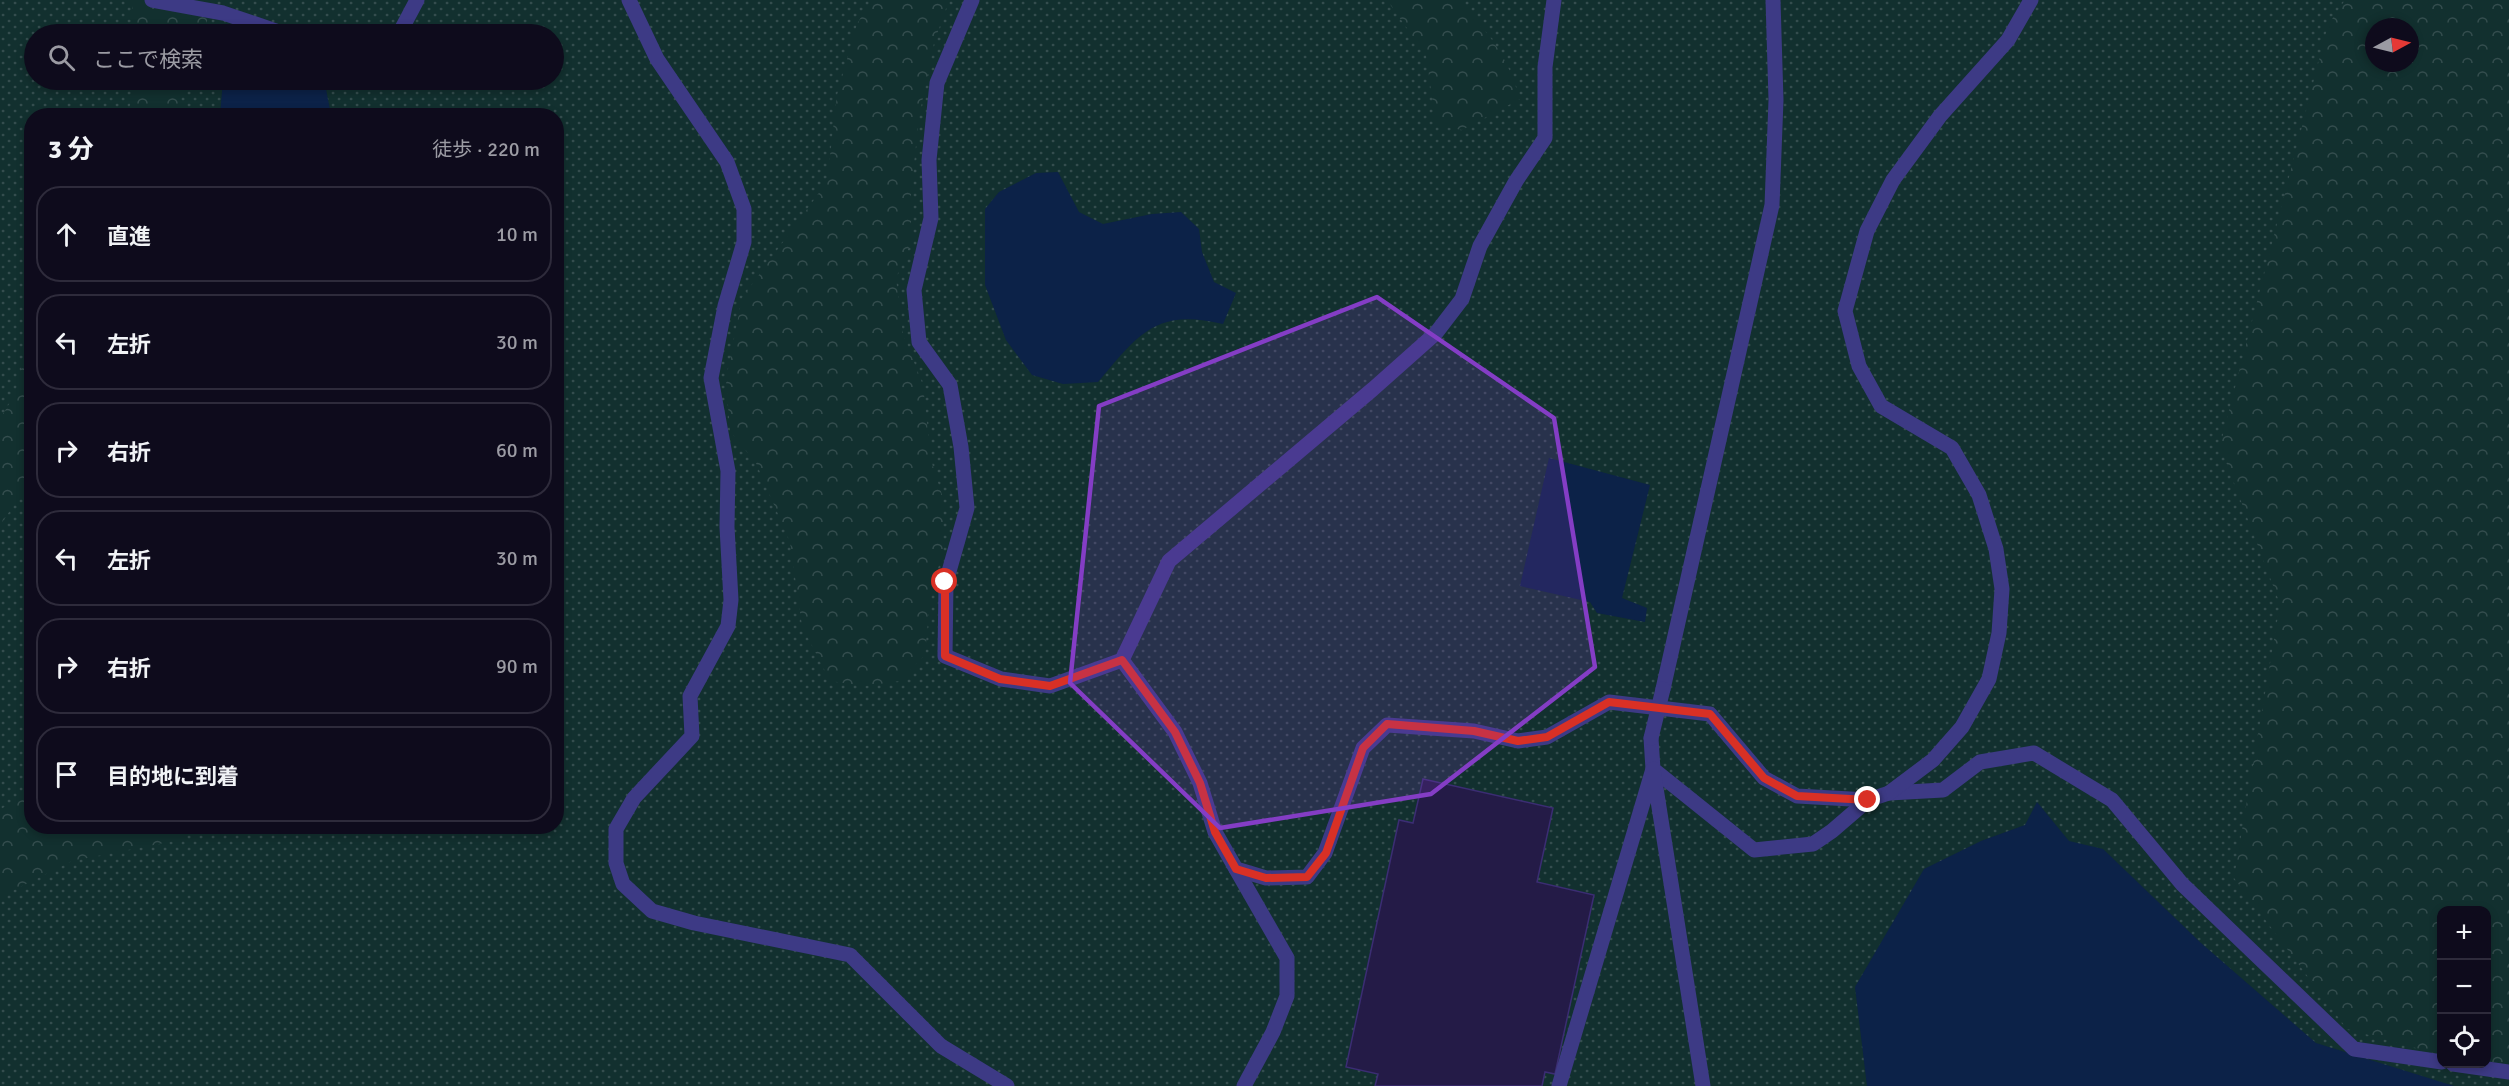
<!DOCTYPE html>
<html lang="ja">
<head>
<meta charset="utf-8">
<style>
	:root { --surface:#0e0b1c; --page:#1c1929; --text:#f1f3f6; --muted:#9b9ba3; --line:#2e2b3b }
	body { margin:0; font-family:Signika,"Noto Sans JP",sans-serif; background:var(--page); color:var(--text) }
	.controls { position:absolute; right:18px; bottom:18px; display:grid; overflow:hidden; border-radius:12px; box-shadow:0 3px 9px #0003 }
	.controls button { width:54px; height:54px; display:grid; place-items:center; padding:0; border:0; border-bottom:2px solid var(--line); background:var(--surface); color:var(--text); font:30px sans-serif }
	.compass { position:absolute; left:2365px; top:18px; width:54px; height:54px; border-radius:50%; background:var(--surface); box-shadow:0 3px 9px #0003; rotate:83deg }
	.stop { position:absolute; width:18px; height:18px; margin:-14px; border:4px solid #d93025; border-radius:50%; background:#fff }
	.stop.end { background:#d93025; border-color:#fff; box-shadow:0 2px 6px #0008 }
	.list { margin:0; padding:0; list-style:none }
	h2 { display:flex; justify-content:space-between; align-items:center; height:78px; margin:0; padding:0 24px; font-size:26px }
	h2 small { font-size:20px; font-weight:400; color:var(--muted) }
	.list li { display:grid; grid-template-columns:39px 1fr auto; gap:18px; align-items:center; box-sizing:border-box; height:96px; margin:0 12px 12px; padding:0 12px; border:2px solid var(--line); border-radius:24px }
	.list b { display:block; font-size:22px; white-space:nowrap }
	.list em { font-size:20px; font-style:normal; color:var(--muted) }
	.icon { flex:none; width:33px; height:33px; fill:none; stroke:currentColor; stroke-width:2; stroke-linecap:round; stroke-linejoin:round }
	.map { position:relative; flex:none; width:2509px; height:1086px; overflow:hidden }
	.search { position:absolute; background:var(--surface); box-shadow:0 3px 9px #0003; left:24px; top:24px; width:540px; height:66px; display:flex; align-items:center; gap:15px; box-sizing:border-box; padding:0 21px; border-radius:33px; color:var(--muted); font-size:22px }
	.panel { position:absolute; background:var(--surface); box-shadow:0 3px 9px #0003; left:24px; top:108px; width:540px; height:726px; border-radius:24px }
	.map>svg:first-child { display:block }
</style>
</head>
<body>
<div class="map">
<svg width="2509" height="1086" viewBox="0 0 2509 1086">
	<defs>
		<pattern id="grass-dots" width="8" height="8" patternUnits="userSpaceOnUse" patternTransform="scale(1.5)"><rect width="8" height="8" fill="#12302f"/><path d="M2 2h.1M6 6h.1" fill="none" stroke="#344d4e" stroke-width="1.8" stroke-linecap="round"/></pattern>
		<pattern id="forest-crowns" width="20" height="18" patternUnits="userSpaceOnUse" patternTransform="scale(1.5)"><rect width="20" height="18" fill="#12302f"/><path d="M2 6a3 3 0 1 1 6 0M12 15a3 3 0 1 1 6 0" fill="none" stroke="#344d4e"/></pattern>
	</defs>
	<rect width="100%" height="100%" fill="#130f26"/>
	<path fill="url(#grass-dots)" fill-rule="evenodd" d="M0,0H2447L2385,200L2442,1064H2486L2509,964V1086H0ZM2374,27H2410V63H2374ZM34,34H554V80H34ZM32,116H556V826H32Z"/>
	<g fill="url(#forest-crowns)" fill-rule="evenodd">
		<polygon points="132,0 215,0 202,34 134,34"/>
		<polygon points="871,0 949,0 934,43 919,117 911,192 911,242 896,278 903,334 923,385 931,460 943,498 943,556 931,585 925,655 900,681 865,686 830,681 802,626 790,542 756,463 730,431 726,379 742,298 827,182 837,95 857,24"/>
		<path d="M1387,0H1455C1490,33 1506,53 1520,99L1462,130L1436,125L1426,55Z"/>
		<path d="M2345,0H2509V1074L2486,1064V910H2442L2441,1055L2347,1029L2234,878L2280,604L2220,446L2328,25ZM2374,27H2410V63H2374Z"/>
		<polygon points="135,80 185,80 181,91 181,115 128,115"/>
		<polygon points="31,327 31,481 0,525 0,419 15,394"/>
		<polygon points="31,788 32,826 196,827 179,840 72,861 0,897 0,810"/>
	</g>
	<g fill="#0c2248">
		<polygon points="223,80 321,80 325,84 331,115 220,115"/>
		<path d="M1058,172L1079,212L1103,224L1152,214L1181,212L1199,229L1202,252L1214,282L1236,293L1223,324C1157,308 1139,333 1098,382L1063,384L1032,375L1006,340L985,285V209L999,192L1036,173Z"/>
		<polygon points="1549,458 1650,485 1622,598 1647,608 1645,622 1597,613 1590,602 1520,586"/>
		<polygon points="2037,802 2069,841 2103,849 2201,943 2316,1043 2454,1086 1867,1086 1855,987 1924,869 1981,841 2025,825"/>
	</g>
	<polygon fill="#241b47" stroke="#3b2d73" stroke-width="1.5" points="1423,779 1553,808 1537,882 1594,895 1555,1074 1545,1072 1542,1086 1375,1086 1378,1074 1346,1067 1399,820 1413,823"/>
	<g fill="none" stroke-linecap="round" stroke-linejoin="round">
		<g stroke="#3d3a85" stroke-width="15">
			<polyline points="152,0 223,13 285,34"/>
			<polyline points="629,0 657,59 727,162 744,209 744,242 725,306 711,378 728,471 727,527 731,600 728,626 690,696 692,736 634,798 616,829 616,863 623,884 652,911 694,923 850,955 941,1046 1007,1086"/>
			<polyline points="972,0 937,83 929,160 931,218 914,290 919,342 950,385 961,447 967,508 946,582 945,656 1001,679 1050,686 1122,660"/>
			<polyline points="1554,0 1545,67 1545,138 1516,181 1480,246 1462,299 1436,333 1373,389 1169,561 1122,660 1175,732 1200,783 1215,832 1236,869 1266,878 1307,877 1325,853 1363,748 1387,725 1474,731 1518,741 1547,737 1609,702 1710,714 1764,778 1797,796 1868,800"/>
			<polyline points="399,34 417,0"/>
			<polyline points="1663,689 1772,205 1776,100 1773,0"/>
			<polyline points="1651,738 1653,769 1754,850 1813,844 1832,831 1868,800 1889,793 1943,790 1980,762 2034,753 2112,800 2182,884 2354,1049 2442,1062"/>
			<polyline points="1889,793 1933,760 1962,727 1989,679 1999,633 2002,589 1996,549 1979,495 1952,448 1881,406 1859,366 1845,311 1867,231 1893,180 1940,116 2008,40 2031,0"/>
			<polyline points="1236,869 1287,958 1287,996 1273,1032 1244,1086"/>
			<polyline points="2453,1064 2509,1072"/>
			<polyline points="1559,1086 1653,769 1703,1086"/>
		</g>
		<polyline stroke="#3d3a85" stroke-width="15" points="1651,738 1663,689"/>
	</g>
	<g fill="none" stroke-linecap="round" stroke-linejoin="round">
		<polyline stroke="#d93025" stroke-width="8" points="945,582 945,656 1000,679 1050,686 1122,660 1175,732 1200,783 1215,832 1236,869 1266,878 1307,877 1326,853 1363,748 1387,724 1474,731 1518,741 1547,737 1609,702 1710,714 1764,778 1797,796 1868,800"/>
	</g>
	<path fill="#843dc5" fill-opacity="0.2" stroke="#843dc5" stroke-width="4.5" stroke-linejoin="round" d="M1377,297L1554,418L1595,667L1431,794L1220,828L1070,683L1099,406Z"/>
</svg>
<div class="controls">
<button>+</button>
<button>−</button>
<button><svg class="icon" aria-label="locate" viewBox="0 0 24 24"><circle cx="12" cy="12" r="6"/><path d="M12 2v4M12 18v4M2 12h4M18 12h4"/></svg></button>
</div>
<svg class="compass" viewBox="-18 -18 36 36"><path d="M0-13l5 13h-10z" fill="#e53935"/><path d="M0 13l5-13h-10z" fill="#9b9ba3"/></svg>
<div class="stop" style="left:945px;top:582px"></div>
<div class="stop end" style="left:1868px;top:800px"></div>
<div class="search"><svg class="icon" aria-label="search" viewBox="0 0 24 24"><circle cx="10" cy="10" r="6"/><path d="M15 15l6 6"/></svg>ここで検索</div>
<section class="panel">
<h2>3 分<small>徒歩 · 220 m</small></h2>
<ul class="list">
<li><svg class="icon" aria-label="ahead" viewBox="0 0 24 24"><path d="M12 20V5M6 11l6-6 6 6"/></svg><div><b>直進</b></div><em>10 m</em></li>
<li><svg class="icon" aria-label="left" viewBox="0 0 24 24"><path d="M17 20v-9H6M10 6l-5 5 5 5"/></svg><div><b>左折</b></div><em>30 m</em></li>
<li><svg class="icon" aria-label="right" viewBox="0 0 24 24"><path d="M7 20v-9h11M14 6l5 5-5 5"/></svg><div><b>右折</b></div><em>60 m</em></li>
<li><svg class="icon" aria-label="left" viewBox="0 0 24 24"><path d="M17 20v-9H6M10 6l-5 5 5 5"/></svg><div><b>左折</b></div><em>30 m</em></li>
<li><svg class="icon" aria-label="right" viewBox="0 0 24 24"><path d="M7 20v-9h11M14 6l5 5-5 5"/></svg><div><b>右折</b></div><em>90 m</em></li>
<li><svg class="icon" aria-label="arrive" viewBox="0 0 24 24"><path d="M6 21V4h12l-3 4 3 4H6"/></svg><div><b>目的地に到着</b></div></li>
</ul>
</section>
</div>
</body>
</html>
